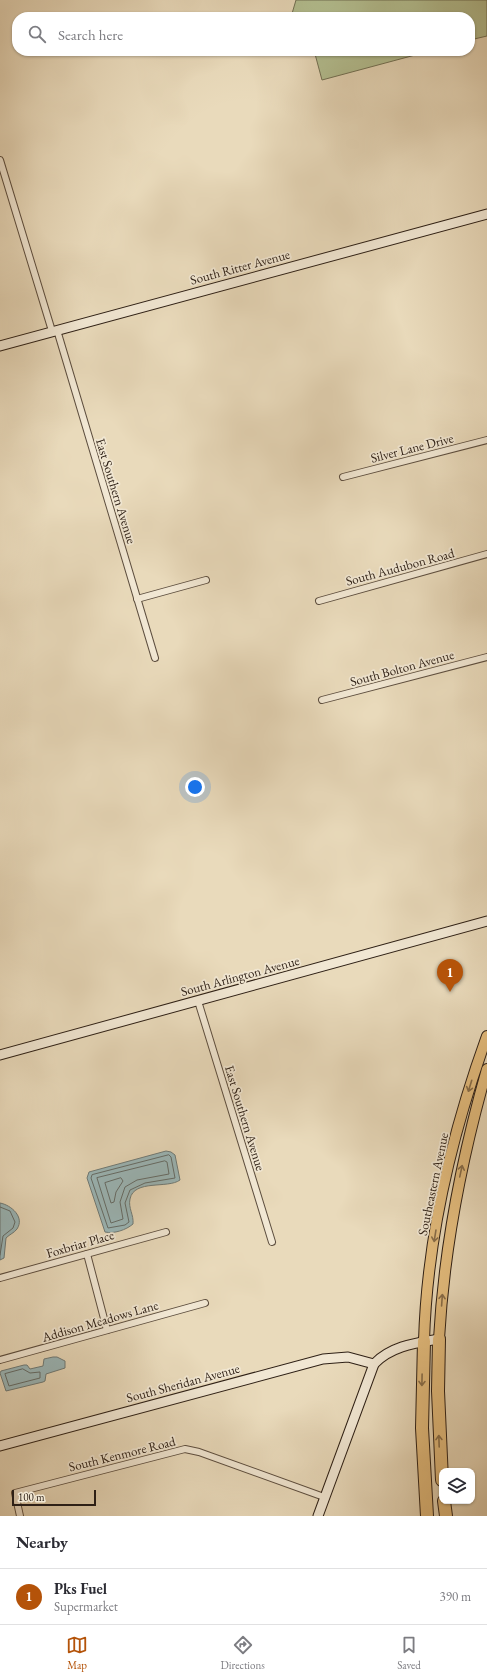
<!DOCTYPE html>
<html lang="en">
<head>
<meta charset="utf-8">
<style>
	:root { --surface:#fff; --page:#f2f2f3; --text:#2b2b33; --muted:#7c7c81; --line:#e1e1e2; --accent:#b45309 }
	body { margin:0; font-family:"EB Garamond",serif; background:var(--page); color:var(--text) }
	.controls { position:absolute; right:12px; bottom:12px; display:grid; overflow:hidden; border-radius:8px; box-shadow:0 1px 3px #0004 }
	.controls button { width:36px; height:36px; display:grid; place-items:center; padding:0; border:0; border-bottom:1px solid var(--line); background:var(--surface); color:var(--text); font:20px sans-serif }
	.scale { position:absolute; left:12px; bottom:10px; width:84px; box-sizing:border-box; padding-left:4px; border:2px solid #2e2016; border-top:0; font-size:11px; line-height:14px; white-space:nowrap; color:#2e2016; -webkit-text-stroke:3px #f1e7d3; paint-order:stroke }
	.you { position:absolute; left:195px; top:787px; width:14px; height:14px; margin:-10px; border:3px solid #fff; border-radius:50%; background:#1a73e8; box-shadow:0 0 0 6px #1a73e833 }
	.badge { display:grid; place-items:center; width:26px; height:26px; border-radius:50%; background:var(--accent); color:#fff; font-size:13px; font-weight:700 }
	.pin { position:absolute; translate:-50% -33px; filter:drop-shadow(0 1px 2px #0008) }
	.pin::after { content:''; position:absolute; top:21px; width:14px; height:12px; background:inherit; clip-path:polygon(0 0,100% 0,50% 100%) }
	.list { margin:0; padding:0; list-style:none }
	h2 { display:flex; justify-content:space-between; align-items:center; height:52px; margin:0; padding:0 16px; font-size:17px }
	h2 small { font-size:13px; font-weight:400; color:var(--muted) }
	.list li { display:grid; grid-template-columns:26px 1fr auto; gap:12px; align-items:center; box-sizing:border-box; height:56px; padding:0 16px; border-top:1px solid var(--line) }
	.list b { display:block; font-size:15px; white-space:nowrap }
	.list p { margin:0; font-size:13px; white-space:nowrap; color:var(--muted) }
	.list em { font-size:13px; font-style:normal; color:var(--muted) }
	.icon { flex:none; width:22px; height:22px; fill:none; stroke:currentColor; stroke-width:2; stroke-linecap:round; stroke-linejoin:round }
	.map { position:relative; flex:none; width:487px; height:1516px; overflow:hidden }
	.search { position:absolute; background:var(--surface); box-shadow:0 1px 3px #0004; left:12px; right:12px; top:12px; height:44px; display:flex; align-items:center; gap:10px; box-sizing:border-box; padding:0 14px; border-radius:16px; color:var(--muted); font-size:15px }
	.sheet { height:108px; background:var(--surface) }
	nav { display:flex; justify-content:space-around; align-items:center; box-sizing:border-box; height:56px; border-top:1px solid var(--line); background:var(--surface); font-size:11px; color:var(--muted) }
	nav a { display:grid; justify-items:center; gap:2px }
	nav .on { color:var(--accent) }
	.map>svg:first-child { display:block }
</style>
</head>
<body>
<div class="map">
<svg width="487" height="1516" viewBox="0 0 487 1516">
	<rect width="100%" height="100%" fill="#e9dabb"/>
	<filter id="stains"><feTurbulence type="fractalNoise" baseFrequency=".005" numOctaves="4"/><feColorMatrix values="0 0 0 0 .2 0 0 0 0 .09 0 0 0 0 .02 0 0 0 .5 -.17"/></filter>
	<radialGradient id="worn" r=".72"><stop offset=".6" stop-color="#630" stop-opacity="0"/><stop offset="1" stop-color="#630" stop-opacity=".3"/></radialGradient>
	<g fill="#b4c092" stroke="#717054">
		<polygon points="296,0 487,0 487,36 470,40 470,17 291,17"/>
		<polygon points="310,51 430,51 322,80 315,54"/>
	</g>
	<g fill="#9bb8ba" stroke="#6f7b78">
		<path d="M166,1151L171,1152L175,1155L180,1180C168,1189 134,1179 130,1199C128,1208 134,1215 133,1224C126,1230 114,1234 105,1232L87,1178L89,1172Z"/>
		<path d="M0,1203C11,1205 25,1217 17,1229C14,1233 10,1234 6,1238L4,1258L0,1260Z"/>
		<polygon points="53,1357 57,1357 65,1361 65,1368 46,1374 45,1381 43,1382 6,1391 0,1373 1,1371 24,1365 27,1365 30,1369 43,1366 44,1359"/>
	</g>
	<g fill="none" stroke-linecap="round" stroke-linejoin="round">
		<g stroke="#646c68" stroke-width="1">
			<polygon points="169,1155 171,1157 175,1178 145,1183 130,1190 125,1203 129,1222 125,1225 108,1228 91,1178 92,1175"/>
			<polygon points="165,1161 167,1162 169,1174 137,1180 125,1187 120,1202 123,1219 111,1223 97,1178"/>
			<polygon points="121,1178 123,1181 116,1192 114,1202 111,1203 105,1183"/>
			<polyline points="0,1207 10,1211 15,1222 13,1228 3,1236 0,1255"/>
			<polygon points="23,1369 30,1373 40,1372 40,1378 9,1386 5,1374"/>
		</g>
		<g stroke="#5d4e3f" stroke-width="8">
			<g id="street">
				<polyline points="0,160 52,331"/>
				<polyline points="57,330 155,658"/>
				<polyline points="343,477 487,440"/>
				<polyline points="137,599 206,580"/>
				<polyline points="319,601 487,554"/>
				<polyline points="322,700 487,657"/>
				<polyline points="198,1001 272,1242"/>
				<polyline points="87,1254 107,1330"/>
				<polyline points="0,1278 166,1232"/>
				<polyline points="0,1360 205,1303"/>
				<polyline points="20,1516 15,1493 185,1449 199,1452 324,1497"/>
			</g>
		</g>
		<g stroke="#2e2016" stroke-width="11">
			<g id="secondary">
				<polyline points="0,346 487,214"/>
				<polyline points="0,1055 487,921"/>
				<polyline points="0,1446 323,1359 348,1357 374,1364"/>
				<path d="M318,1516L374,1364C391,1346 416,1343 439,1339"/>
			</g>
		</g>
		<g stroke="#2e2016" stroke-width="12">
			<g id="primary">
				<path d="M439,1339C444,1247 462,1157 487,1069"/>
				<path d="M424,1341C427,1238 452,1133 487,1036"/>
			</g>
		</g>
		<g stroke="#2e2016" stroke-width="14">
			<g id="highway">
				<polyline points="439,1339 438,1391 442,1480"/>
				<polyline points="424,1341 422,1428 427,1516"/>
				<polyline points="444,1501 446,1516"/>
			</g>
		</g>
		<use href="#street" stroke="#f1e7d3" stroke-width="6"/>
		<use href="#secondary" stroke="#f1e7d3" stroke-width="9"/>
		<use href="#primary" stroke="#e4bd7e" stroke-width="10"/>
		<use href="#highway" stroke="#e4bd7e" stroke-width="12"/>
	</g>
	<defs><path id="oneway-shaft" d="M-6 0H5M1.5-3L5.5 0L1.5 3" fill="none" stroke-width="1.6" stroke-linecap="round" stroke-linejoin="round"/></defs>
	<g stroke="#896e4a">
		<use href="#oneway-shaft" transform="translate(470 1086) rotate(107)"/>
		<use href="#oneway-shaft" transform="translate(461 1171) rotate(-78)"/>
		<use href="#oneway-shaft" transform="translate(435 1236) rotate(99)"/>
		<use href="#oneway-shaft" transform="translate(442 1300) rotate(-86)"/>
		<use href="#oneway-shaft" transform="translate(422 1380) rotate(91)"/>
		<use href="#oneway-shaft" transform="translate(439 1441) rotate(-92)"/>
	</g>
	<g text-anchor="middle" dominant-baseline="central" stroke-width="3.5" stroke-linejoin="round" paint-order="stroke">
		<g font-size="13" fill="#2e2016" stroke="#f1e7d3">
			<text transform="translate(240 267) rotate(-15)">South Ritter Avenue</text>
			<text transform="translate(412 448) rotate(-14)">Silver Lane Drive</text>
			<text transform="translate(116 491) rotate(73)">East Southern Avenue</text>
			<text transform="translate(400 567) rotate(-15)">South Audubon Road</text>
			<text transform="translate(402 668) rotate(-15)">South Bolton Avenue</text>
			<text transform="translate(240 976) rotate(-15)">South Arlington Avenue</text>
			<text transform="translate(245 1118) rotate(73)">East Southern Avenue</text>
			<text transform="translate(433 1184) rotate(-78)">Southeastern Avenue</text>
			<text transform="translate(80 1244) rotate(-16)">Foxbriar Place</text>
			<text transform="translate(100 1321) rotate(-16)">Addison Meadows Lane</text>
			<text transform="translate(183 1383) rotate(-15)">South Sheridan Avenue</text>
			<text transform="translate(122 1454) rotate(-14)">South Kenmore Road</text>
		</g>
	</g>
	<rect width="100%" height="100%" filter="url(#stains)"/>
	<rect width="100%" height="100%" fill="url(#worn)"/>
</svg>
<div class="controls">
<button><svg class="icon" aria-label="layers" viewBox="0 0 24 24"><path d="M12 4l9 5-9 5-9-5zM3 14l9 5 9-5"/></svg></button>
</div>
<div class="scale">100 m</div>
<div class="you"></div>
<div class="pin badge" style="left:450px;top:992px">1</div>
<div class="search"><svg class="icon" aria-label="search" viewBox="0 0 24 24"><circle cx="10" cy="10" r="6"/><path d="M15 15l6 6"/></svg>Search here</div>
</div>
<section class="sheet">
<h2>Nearby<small></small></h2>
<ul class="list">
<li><span class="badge">1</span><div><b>Pks Fuel</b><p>Supermarket</p></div><em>390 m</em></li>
</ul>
</section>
<nav>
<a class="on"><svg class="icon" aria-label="map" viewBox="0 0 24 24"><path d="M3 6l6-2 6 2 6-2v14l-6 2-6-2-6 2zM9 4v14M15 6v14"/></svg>Map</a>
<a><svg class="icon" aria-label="directions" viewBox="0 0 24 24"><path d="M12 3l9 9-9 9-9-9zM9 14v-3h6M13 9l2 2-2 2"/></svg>Directions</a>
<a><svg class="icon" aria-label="saved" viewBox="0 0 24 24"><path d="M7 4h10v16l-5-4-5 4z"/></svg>Saved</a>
</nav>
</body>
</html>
